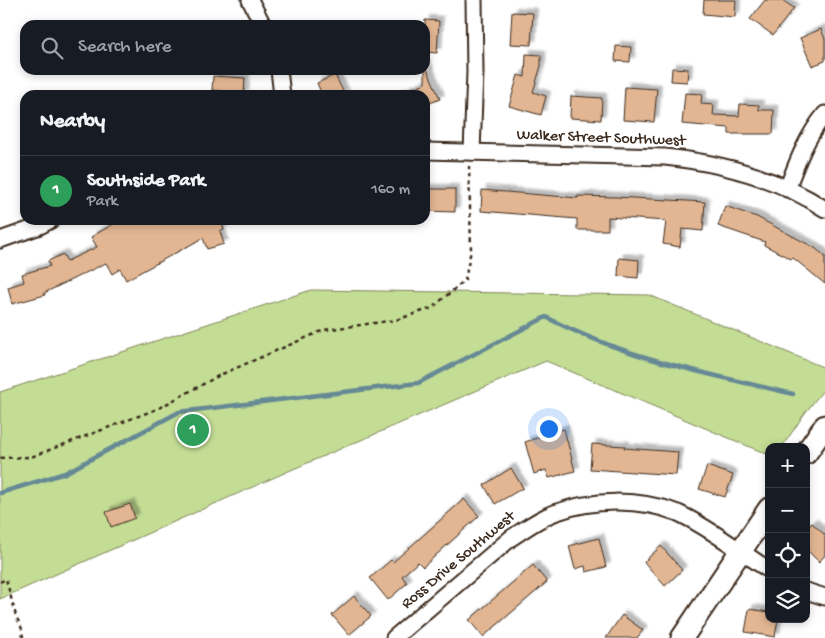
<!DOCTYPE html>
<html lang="en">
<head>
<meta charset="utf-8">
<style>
	:root { --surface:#171b24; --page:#20242c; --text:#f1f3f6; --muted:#9ea1a6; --line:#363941; --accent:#1f6fb2 }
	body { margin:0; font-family:"Gochi Hand",sans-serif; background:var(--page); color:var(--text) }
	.controls { position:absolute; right:15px; bottom:15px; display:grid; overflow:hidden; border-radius:10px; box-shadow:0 2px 8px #0003 }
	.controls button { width:45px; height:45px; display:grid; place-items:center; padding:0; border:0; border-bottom:1px solid var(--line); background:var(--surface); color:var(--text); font:25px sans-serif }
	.you { position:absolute; left:548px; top:428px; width:18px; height:18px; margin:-12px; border:4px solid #fff; border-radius:50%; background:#1a73e8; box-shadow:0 0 0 8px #1a73e833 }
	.badge { display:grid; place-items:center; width:32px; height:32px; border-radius:50%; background:var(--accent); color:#fff; font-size:16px; font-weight:700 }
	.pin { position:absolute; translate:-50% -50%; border:2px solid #fff; box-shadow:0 1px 5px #0006 }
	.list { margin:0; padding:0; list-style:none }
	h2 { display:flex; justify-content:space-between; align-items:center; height:65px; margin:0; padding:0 20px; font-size:21px }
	h2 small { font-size:16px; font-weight:400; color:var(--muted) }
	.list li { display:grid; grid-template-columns:32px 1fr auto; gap:15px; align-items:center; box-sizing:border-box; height:70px; padding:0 20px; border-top:1px solid var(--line) }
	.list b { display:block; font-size:19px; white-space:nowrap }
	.list p { margin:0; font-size:16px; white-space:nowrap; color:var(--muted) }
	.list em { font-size:16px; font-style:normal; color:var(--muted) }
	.icon { flex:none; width:28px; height:28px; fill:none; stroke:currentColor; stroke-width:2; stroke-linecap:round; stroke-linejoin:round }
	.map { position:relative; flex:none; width:825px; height:638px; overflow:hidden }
	.search { position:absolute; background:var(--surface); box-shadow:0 2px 8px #0003; left:20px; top:20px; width:410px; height:55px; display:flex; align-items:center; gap:12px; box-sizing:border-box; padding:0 18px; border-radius:15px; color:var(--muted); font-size:19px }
	.panel { position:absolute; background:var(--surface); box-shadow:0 2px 8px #0003; left:20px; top:90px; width:410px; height:135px; border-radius:15px }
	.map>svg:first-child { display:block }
</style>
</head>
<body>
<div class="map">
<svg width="825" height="638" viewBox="0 0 825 638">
	<defs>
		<filter id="shadow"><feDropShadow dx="4.5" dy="-4.5" stdDeviation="1" flood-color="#0004"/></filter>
	</defs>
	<rect width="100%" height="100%" fill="#fff"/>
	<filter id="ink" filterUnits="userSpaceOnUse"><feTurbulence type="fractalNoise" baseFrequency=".02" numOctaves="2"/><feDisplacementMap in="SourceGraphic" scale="10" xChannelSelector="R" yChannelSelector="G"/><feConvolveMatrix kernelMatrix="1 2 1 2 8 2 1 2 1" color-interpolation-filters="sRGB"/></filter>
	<g filter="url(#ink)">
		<polygon fill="#c3dd94" stroke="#7f8459" points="311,290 649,295 825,368 825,388 805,413 782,447 769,447 769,455 546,361 291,470 0,599 0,392"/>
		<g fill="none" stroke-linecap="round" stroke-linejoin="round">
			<path stroke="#668995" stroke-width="4.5" d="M0,493L65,473L179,412L418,383L546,317C623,358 709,374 793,394"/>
		</g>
		<g fill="#e2b692" stroke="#3b2a1e" filter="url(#shadow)">
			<polygon points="704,0 736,0 735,17 703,14"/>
			<polygon points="765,0 782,0 794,8 773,35 750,19"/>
			<polygon points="512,12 533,13 531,45 510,44"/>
			<polygon points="425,20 439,21 437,53 425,52"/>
			<polygon points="821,29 825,39 825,61 812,66 800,38"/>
			<polygon points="616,46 631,47 630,62 615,61"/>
			<polygon points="526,54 541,55 541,66 533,92 546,96 541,115 509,106 518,75 525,77"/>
			<polygon points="425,64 440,99 425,105 425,95 397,95 425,83"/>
			<polygon points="672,68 688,69 687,82 671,81"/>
			<polygon points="335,75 345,95 322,95 317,83"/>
			<polygon points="213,76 245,78 244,95 221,95 222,91 212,90"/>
			<polygon points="625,87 657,89 654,122 623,120"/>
			<polygon points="685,93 702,94 701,104 714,105 713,115 739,116 740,104 759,105 759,110 774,110 773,134 729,134 729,128 682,124"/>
			<polygon points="571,96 602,98 601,120 570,118"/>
			<polygon points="425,189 455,189 455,212 425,211"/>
			<polygon points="482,190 578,198 578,196 616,197 705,202 703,231 682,229 680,247 663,244 666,221 608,217 608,230 577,230 577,219 481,211"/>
			<polygon points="725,206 757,217 815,248 825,256 825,284 792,257 791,259 764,245 765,242 718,226"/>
			<polygon points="120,220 221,220 224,230 220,231 224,244 207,249 203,238 126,280 120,269 112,274 106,263 44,293 45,295 12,304 8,287 24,282 22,274 50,266 48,261 63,254 67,261 97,247 91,237"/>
			<polygon points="619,258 639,260 638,278 618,276"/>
			<polygon points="564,429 575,471 549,478 546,470 534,474 525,442"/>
			<polygon points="592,444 625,446 624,448 678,452 676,475 590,469"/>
			<polygon points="707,466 733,475 725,497 699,489"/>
			<polygon points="511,468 523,488 495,504 484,485"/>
			<polygon points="464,499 479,516 423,567 418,562 402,576 407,583 388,600 370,578 391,560 393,562"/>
			<polygon points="130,504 135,518 111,527 106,512"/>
			<polygon points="812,523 825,535 825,555 819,562 806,549 806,529"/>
			<polygon points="599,538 606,567 586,572 585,566 575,569 569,546"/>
			<polygon points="661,546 682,570 665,586 644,562"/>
			<polygon points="533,565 547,582 483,637 469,620"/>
			<polygon points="354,596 371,616 349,635 332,615"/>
			<polygon points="749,609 769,612 769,619 778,619 775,637 745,632"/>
			<polygon points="622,615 643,630 637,638 606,638"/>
		</g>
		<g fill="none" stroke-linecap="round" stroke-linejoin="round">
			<g stroke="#3b2a1e" stroke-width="19">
				<g id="street">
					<polyline points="250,0 263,25"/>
					<polyline points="279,70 282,95"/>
					<path d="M425,151L665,157C721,163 778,178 825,209"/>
					<polyline points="472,152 475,72 474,0"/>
					<path d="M787,189C797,162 807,136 825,114"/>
					<polyline points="0,240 40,226 51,220"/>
					<polyline points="806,591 825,597"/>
					<path d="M394,638L511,538C525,529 538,519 554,513C592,499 639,498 678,513C707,526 741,552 769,570"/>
				</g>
			</g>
			<g stroke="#3b2a1e" stroke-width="25">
				<g id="secondary">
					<polyline points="806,453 825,426"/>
					<polyline points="682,638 769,509"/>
				</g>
			</g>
			<g stroke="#3b2a1e" stroke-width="2.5" stroke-dasharray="4 4" stroke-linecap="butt">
				<polyline points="0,458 31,457 157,409 220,375 324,330 396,320 432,308 465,280 471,250 469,166"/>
				<polyline points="0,582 6,579 16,616 22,629 23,638"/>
			</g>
			<use href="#street" stroke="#fff" stroke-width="15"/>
			<use href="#secondary" stroke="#fff" stroke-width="21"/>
		</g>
	</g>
	<g text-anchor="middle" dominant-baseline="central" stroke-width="4.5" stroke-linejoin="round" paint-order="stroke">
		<g font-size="16" fill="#3b2a1e" stroke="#fff">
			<text transform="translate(601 139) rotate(2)">Walker Street Southwest</text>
			<text transform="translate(459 561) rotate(-40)">Ross Drive Southwest</text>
		</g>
	</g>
</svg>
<div class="controls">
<button>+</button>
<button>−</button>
<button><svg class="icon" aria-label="locate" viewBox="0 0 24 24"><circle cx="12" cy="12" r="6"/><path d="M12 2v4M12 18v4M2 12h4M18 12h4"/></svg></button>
<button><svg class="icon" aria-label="layers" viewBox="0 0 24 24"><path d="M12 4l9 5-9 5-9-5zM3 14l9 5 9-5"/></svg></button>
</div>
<div class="you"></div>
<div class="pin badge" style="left:193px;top:430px;background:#2e9e5b">1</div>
<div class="search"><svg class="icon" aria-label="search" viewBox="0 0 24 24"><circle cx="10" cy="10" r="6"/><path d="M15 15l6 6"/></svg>Search here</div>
<section class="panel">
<h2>Nearby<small></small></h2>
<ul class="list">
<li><span class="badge" style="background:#2e9e5b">1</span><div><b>Southside Park</b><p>Park</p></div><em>160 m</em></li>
</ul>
</section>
</div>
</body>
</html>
